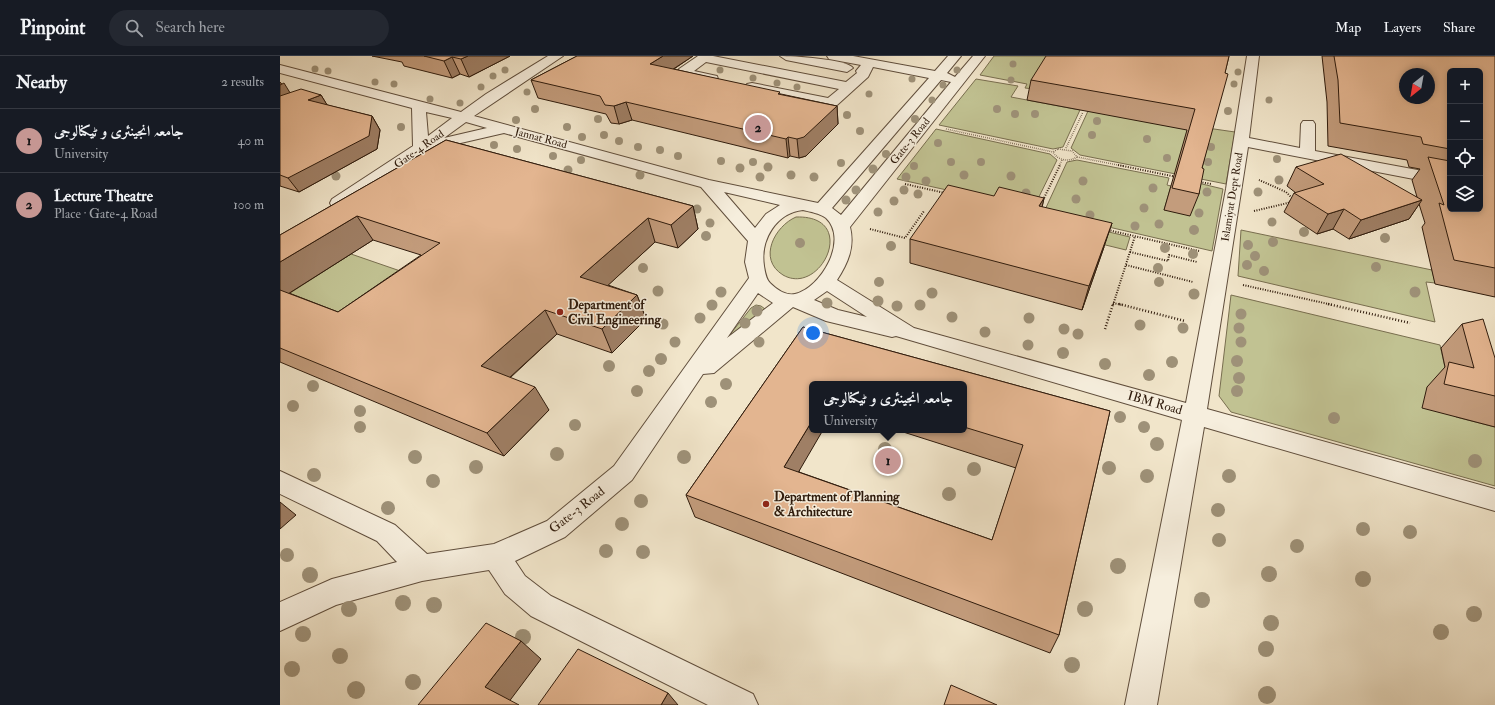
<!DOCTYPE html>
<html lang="en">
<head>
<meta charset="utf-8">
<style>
	:root { --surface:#171b24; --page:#242831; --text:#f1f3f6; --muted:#9ea1a6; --line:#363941; --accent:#c59692 }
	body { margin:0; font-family:"IM FELL Double Pica",Amiri,serif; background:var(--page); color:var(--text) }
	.controls { position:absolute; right:12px; top:12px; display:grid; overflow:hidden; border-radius:6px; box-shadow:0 2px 6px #0003 }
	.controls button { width:36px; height:36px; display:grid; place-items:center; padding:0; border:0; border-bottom:1px solid var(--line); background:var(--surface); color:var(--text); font:20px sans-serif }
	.compass { position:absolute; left:1119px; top:12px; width:36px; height:36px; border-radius:50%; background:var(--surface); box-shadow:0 2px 6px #0003; rotate:211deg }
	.you { position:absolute; left:533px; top:277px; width:14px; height:14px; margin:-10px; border:3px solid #fff; border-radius:50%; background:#1a73e8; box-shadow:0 0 0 6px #1a73e833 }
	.badge { display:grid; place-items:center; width:26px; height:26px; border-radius:50%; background:var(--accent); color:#111; font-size:13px; font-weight:700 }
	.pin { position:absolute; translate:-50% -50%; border:2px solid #fff; box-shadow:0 1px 4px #0006 }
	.popup { position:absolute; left:529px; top:325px; width:158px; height:52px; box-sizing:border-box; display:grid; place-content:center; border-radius:6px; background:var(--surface); filter:drop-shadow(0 1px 3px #0005); font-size:13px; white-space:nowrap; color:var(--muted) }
	.popup b { font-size:15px; color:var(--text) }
	.popup::after { content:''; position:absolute; left:50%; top:100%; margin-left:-8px; border:8px solid transparent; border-top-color:var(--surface) }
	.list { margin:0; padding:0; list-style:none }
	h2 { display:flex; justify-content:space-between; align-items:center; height:52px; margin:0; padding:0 16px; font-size:17px }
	h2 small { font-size:13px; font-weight:400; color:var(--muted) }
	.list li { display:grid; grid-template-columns:26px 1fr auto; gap:12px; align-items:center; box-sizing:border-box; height:64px; padding:0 16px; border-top:1px solid var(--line) }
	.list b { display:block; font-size:15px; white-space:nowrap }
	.list p { margin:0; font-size:13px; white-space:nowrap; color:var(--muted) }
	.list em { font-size:13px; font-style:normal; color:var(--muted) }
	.icon { flex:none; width:22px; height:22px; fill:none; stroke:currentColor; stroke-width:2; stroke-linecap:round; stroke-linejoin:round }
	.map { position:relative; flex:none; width:1215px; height:649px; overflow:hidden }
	header { display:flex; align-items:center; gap:24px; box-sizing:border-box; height:56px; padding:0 20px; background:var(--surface); border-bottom:1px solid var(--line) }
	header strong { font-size:19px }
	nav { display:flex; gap:22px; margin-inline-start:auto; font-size:14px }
	.search { width:280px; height:36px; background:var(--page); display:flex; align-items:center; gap:10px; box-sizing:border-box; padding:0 14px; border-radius:22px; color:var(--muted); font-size:15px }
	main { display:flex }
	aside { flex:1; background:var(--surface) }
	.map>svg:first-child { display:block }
</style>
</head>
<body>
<header>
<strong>Pinpoint</strong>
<div class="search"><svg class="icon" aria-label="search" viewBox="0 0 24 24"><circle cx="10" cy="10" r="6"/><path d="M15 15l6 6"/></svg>Search here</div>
<nav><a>Map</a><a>Layers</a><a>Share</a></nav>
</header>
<main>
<aside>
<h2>Nearby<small>2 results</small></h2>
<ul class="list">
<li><span class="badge">1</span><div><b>جامعہ انجینئری و ٹیکنالوجی</b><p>University</p></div><em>40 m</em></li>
<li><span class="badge">2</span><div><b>Lecture Theatre</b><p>Place · Gate-4 Road</p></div><em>100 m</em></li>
</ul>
</aside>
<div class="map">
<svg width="1215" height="649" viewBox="0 0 1215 649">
	<rect width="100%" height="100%" fill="#f1e5ca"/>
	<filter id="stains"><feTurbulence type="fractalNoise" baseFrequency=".005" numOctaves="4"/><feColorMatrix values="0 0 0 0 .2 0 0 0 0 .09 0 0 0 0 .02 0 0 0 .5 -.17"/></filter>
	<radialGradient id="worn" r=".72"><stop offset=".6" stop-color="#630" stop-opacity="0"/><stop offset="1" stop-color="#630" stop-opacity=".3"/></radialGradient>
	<g fill="#c1c292" stroke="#786e4f">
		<polygon points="714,0 775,0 754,33 745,32 747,28 700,19"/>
		<polygon points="696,23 738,30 731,41 800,54 783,91 773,93 659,69"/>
		<polygon points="808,55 955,76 946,128 800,99 791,92"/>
		<polygon points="656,73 770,98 777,104 753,153 617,123"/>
		<polygon points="797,104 889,122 887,129 891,130 884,154 918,127 943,133 932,195 764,156 787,106"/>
		<path d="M516,161C580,159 541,241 503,219C477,203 495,170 516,161Z"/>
		<polygon points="774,163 850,181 846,194 768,175"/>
		<polygon points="961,174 1152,214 1155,227 1146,226 1155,266 958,220"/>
		<polygon points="71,198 129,218 67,261 7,239"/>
		<polygon points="951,239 1160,289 1176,361 1215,371 1215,430 951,356 939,340"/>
		<polygon points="476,249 481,250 485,253 436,296 471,252"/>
	</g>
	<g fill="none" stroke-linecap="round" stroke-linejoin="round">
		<g stroke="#604e3c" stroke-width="2">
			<g id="minor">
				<path d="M268,0H283L194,60L429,124L538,147L649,22L593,11L588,21L556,50L551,51L472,35L467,34L465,31L467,28L472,27L548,42L559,33L426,6L414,15L437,20L438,23L437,26L432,27L399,19L398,16L399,13L418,0H433L566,26L577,17L576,15L581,9L549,3L547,0H573L655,15L668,0H681L667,17L675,21L693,0H705L570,171C575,191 568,207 557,224L634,272L906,347L946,133L967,0H979L969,82L1020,92L1021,68L1023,65H1033L1035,68V95L1170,120V130L968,91L927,353L1215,433V455L924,371L877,649H845L902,364L616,280L612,281L546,265L513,251L434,317L423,318L352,424L285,481L235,505L245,520L271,540L473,638L478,649H428L251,560L225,538L209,514L142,525L56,549L0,575V546L52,523L117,506L97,485L0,438V415L115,469L147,498L214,488L267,465L334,410L469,222L465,206L468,185L421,131L224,77L146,95L64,151L58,152L52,151L50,147L52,143L133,90L132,52L0,17V9L181,56L206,38ZM661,24L671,26L561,159L552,152ZM146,56L172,62L148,80ZM186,66L207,72L164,82ZM444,136L500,149L486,158L475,172ZM523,154C531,156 539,157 546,162C569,184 541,232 515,238C506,240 496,233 490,227C486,223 485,216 484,210C480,184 496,157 523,154ZM547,235L587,261L558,254L534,244ZM478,237L493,247L447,282Z"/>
				<path d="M500,0C512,0 567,3 573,12L567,16L506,4Z"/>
			</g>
		</g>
		<g stroke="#2f1b0c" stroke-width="1.5" stroke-dasharray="0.5 1.5" stroke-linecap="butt">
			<polyline points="666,73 773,96"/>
			<polyline points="786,92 803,56"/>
			<path d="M778,93L792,95L797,101C789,106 778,105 773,96Z"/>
			<polyline points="797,101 843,110"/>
			<polyline points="779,110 782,104"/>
		</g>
		<g stroke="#2f1b0c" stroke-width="2" stroke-dasharray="1 1.5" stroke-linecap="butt">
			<polyline points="838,109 897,121"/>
			<polyline points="920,126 931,128"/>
			<polyline points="625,128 665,137"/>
			<polyline points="763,144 780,109"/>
			<polyline points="974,155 1008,147 1013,143 1006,136 979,124"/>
			<polyline points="590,173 625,182 644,155"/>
			<polyline points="828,174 919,195"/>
			<polyline points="850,196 888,205 889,199 917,206"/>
			<polyline points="846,209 913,226"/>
			<polyline points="963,229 1053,249"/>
			<polyline points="833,247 843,249"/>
			<polyline points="833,249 855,180"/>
		</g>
		<g stroke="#2f1b0c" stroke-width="2.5" stroke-dasharray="1 2" stroke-linecap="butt">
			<polyline points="839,248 905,265"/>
			<polyline points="1048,248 1130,267"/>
			<polyline points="825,273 833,248"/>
		</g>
		<use href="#minor" fill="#f6eedd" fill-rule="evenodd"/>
	</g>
	<g fill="#9e9178">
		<circle cx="733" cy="8" r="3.5"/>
		<circle cx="35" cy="13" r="3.5"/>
		<circle cx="225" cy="14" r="3.5"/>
		<circle cx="440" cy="14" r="3.5"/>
		<circle cx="677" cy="14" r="3.5"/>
		<circle cx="48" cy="15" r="3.5"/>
		<circle cx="958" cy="16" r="3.5"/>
		<circle cx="213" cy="20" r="3.5"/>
		<circle cx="473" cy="22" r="3.5"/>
		<circle cx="632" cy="23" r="3.5"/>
		<circle cx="731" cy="24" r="3.5"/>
		<circle cx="95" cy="26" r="3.5"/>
		<circle cx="497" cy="27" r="3.5"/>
		<circle cx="114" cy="28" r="3.5"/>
		<circle cx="954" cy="28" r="3.5"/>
		<circle cx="663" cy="29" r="3.5"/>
		<circle cx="201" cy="31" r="3.5"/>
		<circle cx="517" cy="31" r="3.5"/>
		<circle cx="247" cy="36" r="3.5"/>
		<circle cx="589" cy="38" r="3.5"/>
		<circle cx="150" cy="43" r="3.5"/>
		<circle cx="652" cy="44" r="3.5"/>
		<circle cx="989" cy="44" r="3.5"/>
		<circle cx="180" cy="47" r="3.5"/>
		<circle cx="255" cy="53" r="4"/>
		<circle cx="717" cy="53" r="4"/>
		<circle cx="948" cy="55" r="4"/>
		<circle cx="735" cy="58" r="4"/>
		<circle cx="755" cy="58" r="4"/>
		<circle cx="567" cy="59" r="4"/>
		<circle cx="318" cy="63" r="4"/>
		<circle cx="635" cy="63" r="4"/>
		<circle cx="236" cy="64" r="4"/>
		<circle cx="817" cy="65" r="4"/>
		<circle cx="121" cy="71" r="4"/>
		<circle cx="287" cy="71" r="4"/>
		<circle cx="580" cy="75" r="4"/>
		<circle cx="324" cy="79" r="4"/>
		<circle cx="812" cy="79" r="4"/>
		<circle cx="302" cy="81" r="4"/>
		<circle cx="867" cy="83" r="4"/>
		<circle cx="339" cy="85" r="4"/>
		<circle cx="658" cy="87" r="4"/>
		<circle cx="214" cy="89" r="4"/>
		<circle cx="358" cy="91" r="4"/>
		<circle cx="931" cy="91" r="4"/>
		<circle cx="237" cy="93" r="4"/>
		<circle cx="380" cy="94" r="4"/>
		<circle cx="606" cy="98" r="4"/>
		<circle cx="273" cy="100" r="4"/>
		<circle cx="398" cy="100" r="4"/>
		<circle cx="887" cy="102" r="4"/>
		<circle cx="997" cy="103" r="4"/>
		<circle cx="301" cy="104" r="4"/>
		<circle cx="441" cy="105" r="4"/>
		<circle cx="473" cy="106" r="4"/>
		<circle cx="671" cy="106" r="4"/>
		<circle cx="701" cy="106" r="4"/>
		<circle cx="928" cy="106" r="4"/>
		<circle cx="561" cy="107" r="4"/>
		<circle cx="634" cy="110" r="4"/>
		<circle cx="488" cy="111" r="4.5"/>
		<circle cx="460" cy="112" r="4.5"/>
		<circle cx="593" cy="113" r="4.5"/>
		<circle cx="288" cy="114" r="4.5"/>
		<circle cx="360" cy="119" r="4.5"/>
		<circle cx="511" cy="119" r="4.5"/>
		<circle cx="684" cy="119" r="4.5"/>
		<circle cx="56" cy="120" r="4.5"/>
		<circle cx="731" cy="120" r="4.5"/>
		<circle cx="480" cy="121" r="4.5"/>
		<circle cx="534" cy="121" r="4.5"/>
		<circle cx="626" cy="121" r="4.5"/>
		<circle cx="999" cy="124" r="4.5"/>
		<circle cx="646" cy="125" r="4.5"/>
		<circle cx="803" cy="125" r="4.5"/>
		<circle cx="873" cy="132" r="4.5"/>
		<circle cx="576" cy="134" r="4.5"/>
		<circle cx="624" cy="134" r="4.5"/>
		<circle cx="927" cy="136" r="4.5"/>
		<circle cx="978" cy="136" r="4.5"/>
		<circle cx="746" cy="137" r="4.5"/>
		<circle cx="638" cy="138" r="4.5"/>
		<circle cx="796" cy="143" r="4.5"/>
		<circle cx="566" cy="144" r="4.5"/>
		<circle cx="614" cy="145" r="4.5"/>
		<circle cx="864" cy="152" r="4.5"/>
		<circle cx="417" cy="153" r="4.5"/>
		<circle cx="598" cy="156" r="4.5"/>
		<circle cx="919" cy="157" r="4.5"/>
		<circle cx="810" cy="159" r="4.5"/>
		<circle cx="992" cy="166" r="4.5"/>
		<circle cx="430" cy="167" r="4.5"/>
		<circle cx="879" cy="168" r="4.5"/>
		<circle cx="855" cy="170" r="4.5"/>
		<circle cx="914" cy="174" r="5"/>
		<circle cx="1024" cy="176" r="5"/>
		<circle cx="426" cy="180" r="5"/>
		<circle cx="1105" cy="182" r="5"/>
		<circle cx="993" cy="186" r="5"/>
		<circle cx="520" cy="187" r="5"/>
		<circle cx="968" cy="189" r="5"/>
		<circle cx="611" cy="190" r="5"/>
		<circle cx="885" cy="192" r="5"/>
		<circle cx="913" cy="198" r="5"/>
		<circle cx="975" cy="200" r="5"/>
		<circle cx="967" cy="209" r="5"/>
		<circle cx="1096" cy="211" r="5"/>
		<circle cx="363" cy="212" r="5"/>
		<circle cx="878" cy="212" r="5"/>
		<circle cx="984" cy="215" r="5"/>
		<circle cx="599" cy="226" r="5"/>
		<circle cx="879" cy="226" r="5"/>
		<circle cx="378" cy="235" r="5.5"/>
		<circle cx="441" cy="236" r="5.5"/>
		<circle cx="1135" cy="236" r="5.5"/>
		<circle cx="652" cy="237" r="5.5"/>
		<circle cx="914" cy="238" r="5.5"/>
		<circle cx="598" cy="245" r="5.5"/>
		<circle cx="547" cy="247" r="5.5"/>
		<circle cx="432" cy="249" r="5.5"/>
		<circle cx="640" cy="249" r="5.5"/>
		<circle cx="617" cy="250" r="5.5"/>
		<circle cx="477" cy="255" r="5.5"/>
		<circle cx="961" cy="258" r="5.5"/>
		<circle cx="672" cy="261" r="5.5"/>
		<circle cx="420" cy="262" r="5.5"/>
		<circle cx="749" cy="262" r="5.5"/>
		<circle cx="465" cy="267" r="5.5"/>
		<circle cx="383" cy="268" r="5.5"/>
		<circle cx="860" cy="269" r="5.5"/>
		<circle cx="903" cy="272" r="5.5"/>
		<circle cx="959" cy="272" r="5.5"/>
		<circle cx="784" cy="273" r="5.5"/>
		<circle cx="705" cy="276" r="5.5"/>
		<circle cx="798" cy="278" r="5.5"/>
		<circle cx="395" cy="286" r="5.5"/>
		<circle cx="479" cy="286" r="5.5"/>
		<circle cx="961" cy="286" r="5.5"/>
		<circle cx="748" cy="289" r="5.5"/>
		<circle cx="783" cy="297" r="6"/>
		<circle cx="381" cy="303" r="6"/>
		<circle cx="957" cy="305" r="6"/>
		<circle cx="892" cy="306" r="6"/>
		<circle cx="825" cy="308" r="6"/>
		<circle cx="329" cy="310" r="6"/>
		<circle cx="369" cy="315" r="6"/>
		<circle cx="869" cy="319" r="6"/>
		<circle cx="959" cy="322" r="6"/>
		<circle cx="446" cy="328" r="6"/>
		<circle cx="33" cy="330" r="6"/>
		<circle cx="357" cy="335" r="6"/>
		<circle cx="957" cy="335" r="6"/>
		<circle cx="431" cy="346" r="6"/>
		<circle cx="13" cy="350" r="6"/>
		<circle cx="80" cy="355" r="6"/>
		<circle cx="840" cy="361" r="6"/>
		<circle cx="1054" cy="362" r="6"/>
		<circle cx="295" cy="369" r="6"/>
		<circle cx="80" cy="371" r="6"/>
		<circle cx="864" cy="371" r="6"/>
		<circle cx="877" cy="388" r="7"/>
		<circle cx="605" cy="393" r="7"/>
		<circle cx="277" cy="398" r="7"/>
		<circle cx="135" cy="401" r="7"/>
		<circle cx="404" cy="401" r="7"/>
		<circle cx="1195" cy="405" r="7"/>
		<circle cx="196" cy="411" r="7"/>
		<circle cx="829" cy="412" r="7"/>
		<circle cx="694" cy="413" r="7"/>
		<circle cx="34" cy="419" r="7"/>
		<circle cx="867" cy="420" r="7"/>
		<circle cx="949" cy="420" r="7"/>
		<circle cx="153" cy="425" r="7"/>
		<circle cx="669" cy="438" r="7"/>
		<circle cx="361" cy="445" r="7"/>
		<circle cx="108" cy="452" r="7"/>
		<circle cx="938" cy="454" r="7"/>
		<circle cx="342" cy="468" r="7"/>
		<circle cx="1083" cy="473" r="7"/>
		<circle cx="1130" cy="476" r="7"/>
		<circle cx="939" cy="484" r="7"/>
		<circle cx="1017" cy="490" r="7"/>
		<circle cx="326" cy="495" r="7"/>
		<circle cx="363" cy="496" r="7"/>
		<circle cx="7" cy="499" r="7"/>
		<circle cx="838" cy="510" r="8"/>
		<circle cx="989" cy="518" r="8"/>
		<circle cx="30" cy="519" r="8"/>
		<circle cx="1083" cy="523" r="8"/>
		<circle cx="922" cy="544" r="8"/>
		<circle cx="123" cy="547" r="8"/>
		<circle cx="154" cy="549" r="8"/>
		<circle cx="69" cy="553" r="8"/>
		<circle cx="805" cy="553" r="8"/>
		<circle cx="1194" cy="558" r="8"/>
		<circle cx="991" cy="567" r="8"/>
		<circle cx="1161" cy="576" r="8"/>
		<circle cx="23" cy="578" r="8"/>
		<circle cx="243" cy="581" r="8"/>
		<circle cx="986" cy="593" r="8"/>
		<circle cx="60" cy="600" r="8"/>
		<circle cx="792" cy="609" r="8"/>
		<circle cx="12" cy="613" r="8"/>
		<circle cx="133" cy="626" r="8"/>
		<circle cx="76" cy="634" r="9"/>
		<circle cx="987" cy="639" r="9"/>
	</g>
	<g fill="#c39c7c" stroke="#2f1b0c" fill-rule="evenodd">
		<polygon points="92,0 230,0 189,21 180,18 172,22 124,10 122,6"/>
		<polygon points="297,0 413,0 394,13 501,38 557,50 558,68 526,100 519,102 510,100 508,102 352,64 339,68 331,67 326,58 258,42 251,24"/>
		<polygon points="949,0 922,112 919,138 910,160 884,154 907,74 747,44 751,24"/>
		<path d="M1042,0H1215V241L1155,228L1142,171L1145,167L1139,148L1129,163L1069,183L1053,173L1037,178L1004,156L1014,137H1016L1007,130L1016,111L1137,141L1132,124L1140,113L1129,111L1127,104L1048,90L1047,46ZM1170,15L1200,153H1170Z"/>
		<polygon points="0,26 10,37 41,39 47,49 92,60 100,74 97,93 19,136 0,130"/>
		<path d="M166,84L413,150L418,173L398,192L375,186L328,229L357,239L366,263L332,297L277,278L230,322L269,354L224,400L0,306V179ZM93,184L141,199L58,256L9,237Z"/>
		<polygon points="764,142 762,151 824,191 802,254 630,207 630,183"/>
		<polygon points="1182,268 1215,302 1215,371 1142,352 1147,331 1165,311 1161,292"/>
		<path d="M523,271L830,355L779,579L770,597L415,461L406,439ZM532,328H684V374H617L736,412L712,484L519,416Z"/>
	</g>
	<g fill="#9f7f65" stroke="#2f1b0c">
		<polygon points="188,0 230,0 189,21 181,3"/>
		<polygon points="383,0 413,0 375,25 370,8"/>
		<polygon points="172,1 180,18 172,22 164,5"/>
		<polygon points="4,27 12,40 0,46 0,29"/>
		<polygon points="41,39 49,52 28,44"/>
		<polygon points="346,46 352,64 339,68 334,50"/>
		<polygon points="557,50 558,68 526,100 519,102 517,83"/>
		<polygon points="92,60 100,74 97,93 19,136 8,122"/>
		<polygon points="508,81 510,100 508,102 506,83"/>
		<polygon points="764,142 759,166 759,150"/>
		<polygon points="1142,144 1129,163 1069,183 1081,164"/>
		<polygon points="413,150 418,173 398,192 391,169"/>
		<polygon points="1064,153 1053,173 1037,178 1048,158"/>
		<polygon points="77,160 93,184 0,243 0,206"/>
		<polygon points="368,162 375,186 311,245 300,221"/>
		<polygon points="832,167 824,191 802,254 809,230"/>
		<polygon points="357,239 366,263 332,297 322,273"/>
		<polygon points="265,254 277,278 216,334 201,310"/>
		<polygon points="255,331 269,354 224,400 207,377"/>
		<polygon points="532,365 532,374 543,374 508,434 504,411"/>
		<polygon points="0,446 16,459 0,473"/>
		<polygon points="241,585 261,603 228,647 205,631"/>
		<polygon points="388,637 398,649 381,649"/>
	</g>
	<g fill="#e3b590" stroke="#2f1b0c" fill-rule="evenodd">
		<polygon points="144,0 188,0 181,3 172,1 164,5"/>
		<polygon points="297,0 383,0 370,8 500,36 498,38 557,50 524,81 517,83 508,81 506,83 346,46 334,50 325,49 320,40 251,24"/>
		<polygon points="766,0 949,0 945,17 948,18 922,112 924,113 919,138 892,132 915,53 751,24"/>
		<path d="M1054,0H1215V212L1174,204L1159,147L1164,149L1148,101L1170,105V153H1200V15H1170V93L1143,88L1141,81L1060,67L1058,24ZM1125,18H1149V42H1125Z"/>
		<polygon points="21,33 41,39 28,44 92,60 89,80 8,122 0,119 0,40"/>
		<polygon points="166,84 413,150 391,169 368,162 300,221 357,239 322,273 265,254 201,310 255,331 207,377 0,292 0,234 58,256 160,187 77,160 0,206 0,179"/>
		<polygon points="1061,98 1142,144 1081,164 1064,153 1048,158 1014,137 1044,128 1016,111"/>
		<polygon points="668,129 714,140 719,131 764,142 759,150 832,167 809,230 630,183"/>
		<polygon points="1203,263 1215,302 1215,340 1164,328 1169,306 1194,312 1182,268"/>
		<path d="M523,271L830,355L779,579L406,439ZM532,328H684V371L743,389L712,484L504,411L532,365Z"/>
		<polygon points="206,567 241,585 205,631 239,649 138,649"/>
		<polygon points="298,593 388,637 381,649 258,649"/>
		<polygon points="671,629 717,649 664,649"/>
	</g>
	<g fill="#8f2418" stroke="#f6eedd" stroke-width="1.5">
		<circle cx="280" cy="256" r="4"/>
		<circle cx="486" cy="448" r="4"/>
	</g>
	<g text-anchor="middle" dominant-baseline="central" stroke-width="3" stroke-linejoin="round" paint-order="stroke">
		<g font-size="11" fill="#2f1b0c" stroke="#f6eedd">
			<text transform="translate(261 82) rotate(15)">Jannat Road</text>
			<text transform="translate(630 85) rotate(-51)">Gate-3 Road</text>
			<text transform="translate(139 93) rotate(-35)">Gate-4 Road</text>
			<text transform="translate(952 141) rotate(-81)">Islamiyat Dept Road</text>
		</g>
		<g font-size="13" font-weight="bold" fill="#2f1b0c" stroke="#f6eedd" text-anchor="start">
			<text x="288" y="249">Department of<tspan x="288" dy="15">Civil Engineering</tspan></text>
			<text x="494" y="441">Department of Planning<tspan x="494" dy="15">&amp; Architecture</tspan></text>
		</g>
		<g font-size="13" fill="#2f1b0c" stroke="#f6eedd">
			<text transform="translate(875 347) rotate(16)">IBM Road</text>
			<text transform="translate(297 454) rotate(-38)">Gate-3 Road</text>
		</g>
	</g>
	<rect width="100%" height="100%" filter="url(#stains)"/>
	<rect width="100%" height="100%" fill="url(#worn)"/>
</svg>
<div class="controls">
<button>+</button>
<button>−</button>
<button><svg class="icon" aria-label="locate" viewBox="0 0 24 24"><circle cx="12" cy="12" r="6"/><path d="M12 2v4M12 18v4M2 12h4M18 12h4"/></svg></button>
<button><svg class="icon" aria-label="layers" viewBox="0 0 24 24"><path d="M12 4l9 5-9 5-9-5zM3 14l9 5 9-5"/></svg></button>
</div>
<svg class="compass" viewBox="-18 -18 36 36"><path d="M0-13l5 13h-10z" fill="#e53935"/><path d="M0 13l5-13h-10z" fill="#9ea1a6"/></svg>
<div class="you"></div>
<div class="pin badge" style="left:608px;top:405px">1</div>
<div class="popup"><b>جامعہ انجینئری و ٹیکنالوجی</b>University</div>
<div class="pin badge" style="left:478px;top:72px">2</div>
</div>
</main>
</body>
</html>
